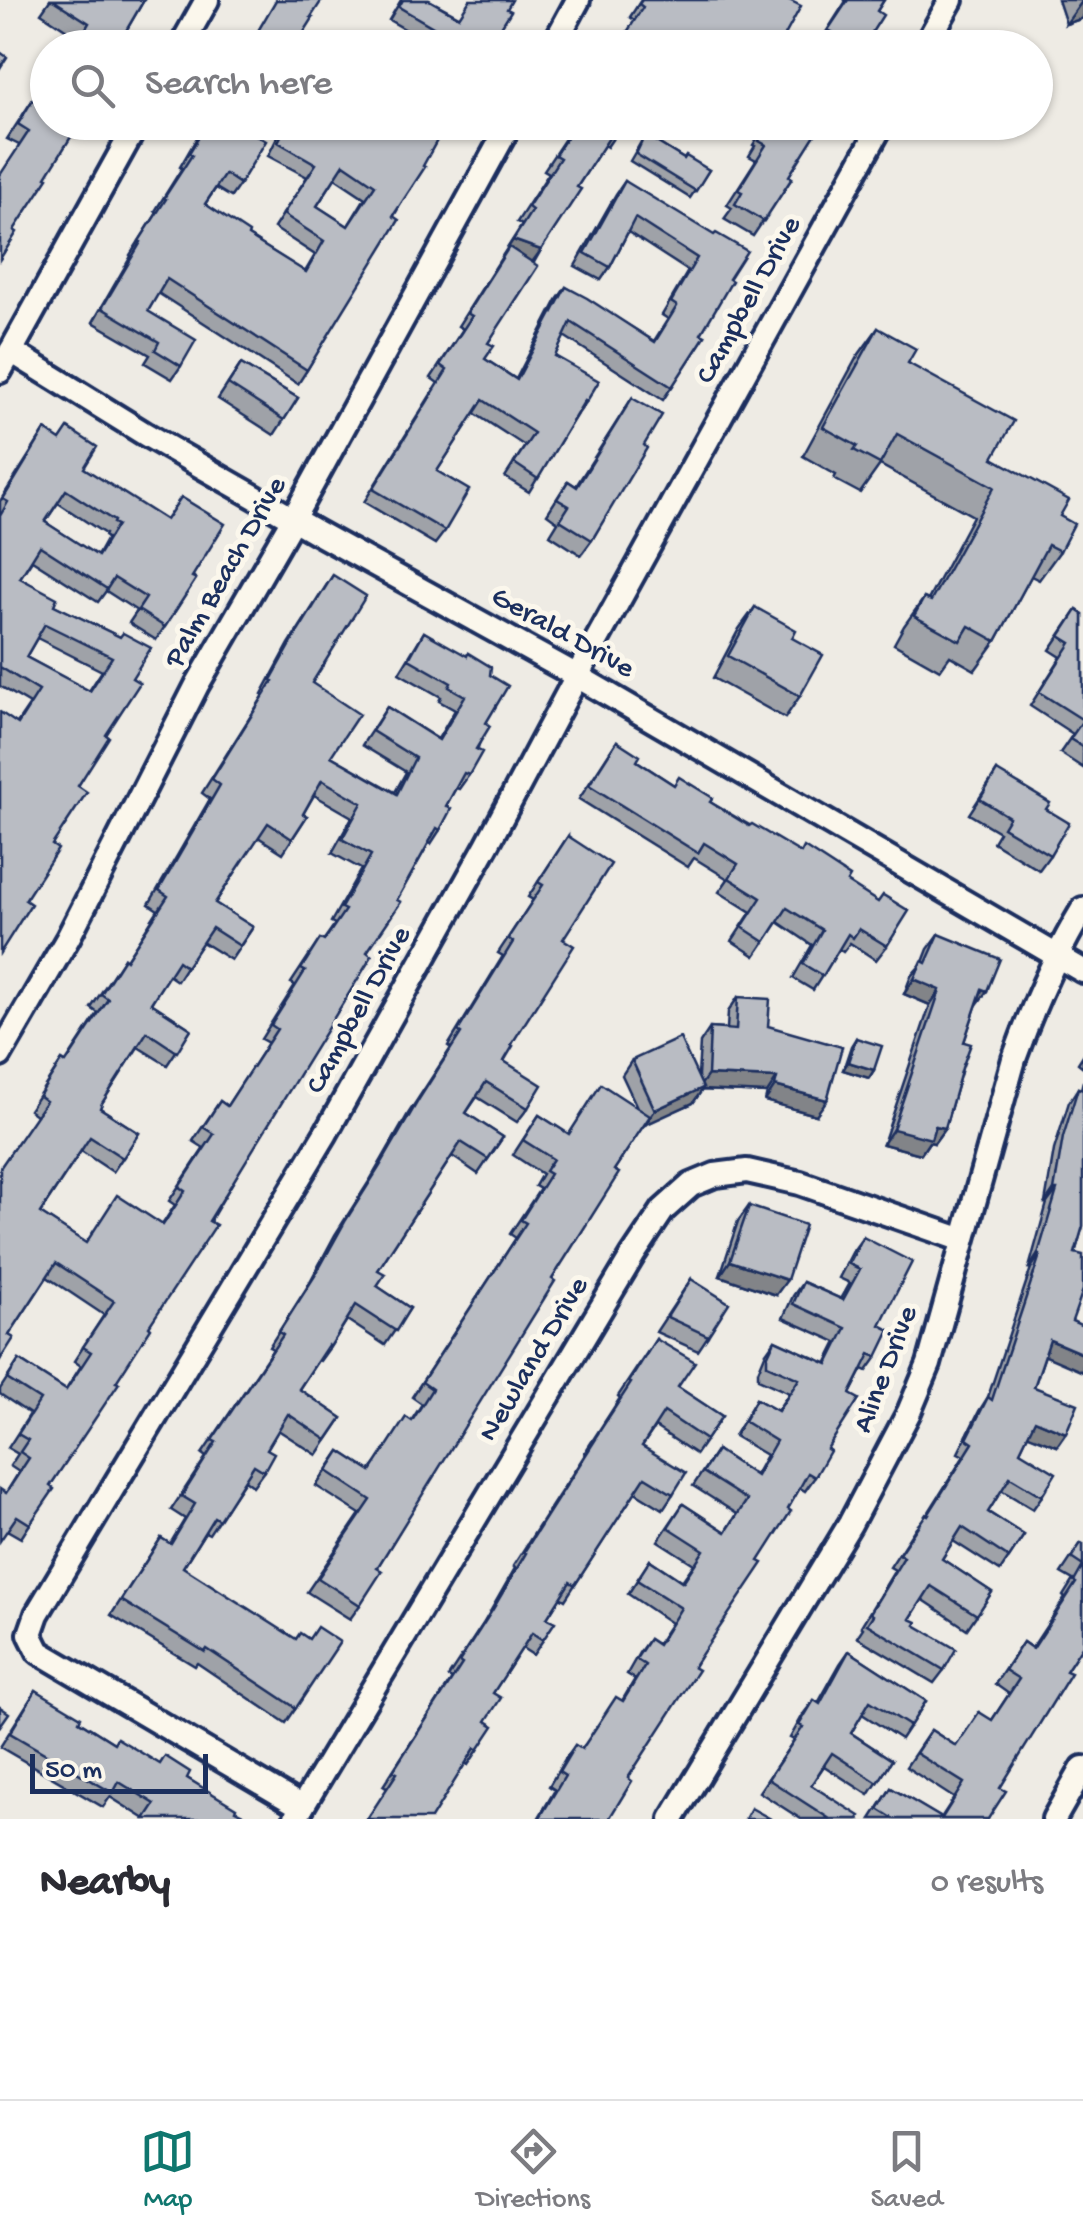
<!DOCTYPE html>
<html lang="en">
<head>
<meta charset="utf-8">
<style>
	:root { --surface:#fff; --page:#f7f7f7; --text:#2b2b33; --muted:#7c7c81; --line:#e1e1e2; --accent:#0f766e }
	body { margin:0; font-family:"Gochi Hand",sans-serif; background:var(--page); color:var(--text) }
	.scale { position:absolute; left:30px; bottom:25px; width:178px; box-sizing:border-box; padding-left:10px; border:5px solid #1b2f5e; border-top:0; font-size:28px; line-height:35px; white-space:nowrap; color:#1b2f5e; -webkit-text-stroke:8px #fbf7ec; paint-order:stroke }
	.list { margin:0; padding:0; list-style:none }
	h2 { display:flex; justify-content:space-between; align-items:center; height:130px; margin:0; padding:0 40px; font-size:42px }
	h2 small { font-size:32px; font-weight:400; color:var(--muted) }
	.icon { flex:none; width:55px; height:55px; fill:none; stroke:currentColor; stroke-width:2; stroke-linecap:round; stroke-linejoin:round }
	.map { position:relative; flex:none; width:1083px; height:1819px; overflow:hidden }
	.search { position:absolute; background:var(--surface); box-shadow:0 2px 8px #0004; left:30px; right:30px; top:30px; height:110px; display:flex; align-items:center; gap:25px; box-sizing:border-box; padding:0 35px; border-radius:55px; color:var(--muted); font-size:38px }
	.sheet { height:280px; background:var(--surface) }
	nav { display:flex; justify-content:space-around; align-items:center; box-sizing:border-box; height:140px; border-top:2px solid var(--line); background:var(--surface); font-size:28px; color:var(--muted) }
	nav a { display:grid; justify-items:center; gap:5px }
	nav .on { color:var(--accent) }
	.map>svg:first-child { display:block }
</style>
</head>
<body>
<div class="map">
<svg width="1083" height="1819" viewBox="0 0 1083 1819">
	<rect width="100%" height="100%" fill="#eeebe4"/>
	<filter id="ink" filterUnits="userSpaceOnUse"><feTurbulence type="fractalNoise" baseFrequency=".01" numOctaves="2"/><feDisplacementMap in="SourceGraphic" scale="20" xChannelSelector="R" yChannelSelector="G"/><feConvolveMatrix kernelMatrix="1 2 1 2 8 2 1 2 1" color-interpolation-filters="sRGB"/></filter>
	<g filter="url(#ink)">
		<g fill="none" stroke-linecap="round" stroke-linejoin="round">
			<g stroke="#1b2f5e" stroke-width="30">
				<g id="street">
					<polyline points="180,48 207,0"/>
					<polyline points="552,48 578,0"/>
					<polyline points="924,48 951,0"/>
					<polyline points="11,351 145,434 316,532 577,676 1083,971"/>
					<polyline points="0,371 138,122"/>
					<polyline points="0,1055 68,938 197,685 293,519 511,122"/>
					<polyline points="302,1807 39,1652 30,1634 37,1614 326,1133 487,845 577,676 883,122"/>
					<polyline points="296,1817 633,1255 663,1210 691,1185 715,1175 747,1171 800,1183 963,1240"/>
					<path d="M672,1819L850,1524L909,1412L929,1364L1014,1059C1033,1006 1054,957 1083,909"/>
					<polyline points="1054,1819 1083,1768"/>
				</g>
			</g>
			<use href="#street" stroke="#fbf7ec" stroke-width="22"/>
		</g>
		<g fill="#9fa2a8" stroke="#1b2f5e" stroke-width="2.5" fill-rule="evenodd">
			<polygon points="50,0 144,0 116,48 73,48 79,38 41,13"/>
			<polygon points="401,0 429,0 459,16 507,9 429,43 389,20"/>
			<polygon points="641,0 789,0 634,20 630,17"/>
			<polygon points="844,0 884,0 877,11 821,47 818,45 846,1"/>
			<polygon points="1058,0 1083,0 1083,18 1066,24"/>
			<polygon points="35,96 44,102 48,97 48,122 14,230 0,259 19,145 7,139"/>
			<path d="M206,122H245L242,127L240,184L231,197L216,188L205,204L248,236L305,272L315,255L274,228L307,177L268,156L279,134L287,122L302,127L304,122H447L307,370L298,384L158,293L148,311L181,366L172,379L145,363L150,355L93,322L131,256L130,255L157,213L155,211L182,168L180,167ZM335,178L365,198L348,226L317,206Z"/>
			<polygon points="576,122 624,122 607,147 604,145 577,187 488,343 485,359 516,379 557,300 566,287 654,341 668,319 662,315 688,271 628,232 610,267 601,280 575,266 616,194 625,181 729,279 701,334 705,336 663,400 564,336 555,356 587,401 578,414 577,414 529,492 505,477 525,446 474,413 437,471 445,531 435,544 364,502 438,383 431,378 463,329 458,326 522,225 517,222 549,173 544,170"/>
			<polygon points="767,122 789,176 792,178 753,236 724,219 732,208 727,205 756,160 749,156 755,146 753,145"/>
			<polygon points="645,135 684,159 709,170 690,198 630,161"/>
			<polygon points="878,328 993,458 1060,516 1060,551 1039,580 1031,576 996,641 975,670 950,656 940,670 894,644 904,626 924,598 928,600 973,516 880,465 860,493 834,479 836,475 803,456 857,357"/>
			<polygon points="241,364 298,398 274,435 218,399"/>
			<polygon points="632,398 644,445 592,540 581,555 550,535 558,522 547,514 568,481 576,486"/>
			<path d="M45,430L196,579L156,640L129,623L137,611L106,591L98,602L32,560L20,578L54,605L120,637L132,678L106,735L78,786L52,845L25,900L17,723L30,704L0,686V501ZM58,503L105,534L104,536L107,538L97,556L45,522ZM37,638L102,671L89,691L26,657Z"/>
			<path d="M333,575L312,683L331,756L395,792L406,772L362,745L387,707L438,739L455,710L439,701L441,697L399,673L424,632L490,675L486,723L469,775L459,789L456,788L446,806L440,830L431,844L429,843L367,952L149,1326L50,1486L30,1524L21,1538L7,1530L6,1493L19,1472L10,1466L18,1454L8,1448L30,1414L0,1394V1389L19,1360L66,1390L81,1366L74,1361L104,1315L47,1277L9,1335L0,1360L36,1115L29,1110L62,1060L66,1062L98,1013L91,1008L124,958L126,960L158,910L149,904L210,799L202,793L264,695L262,694L289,644ZM314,795L352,817L332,853L361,869L331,922L335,924L323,941L320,939L291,983L295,985L261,1039L268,1043L227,1106L220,1101L193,1141L204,1148L169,1201L175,1205L162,1225L85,1243L40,1213L81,1151L113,1172L139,1133L100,1108L102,1103L138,1047L167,1065L191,1029L151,1003L168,975L177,981L202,942L231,960L253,927L215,903L258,837L283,853L307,816L303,814Z"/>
			<polygon points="755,607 792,638 800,696 785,718 713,678 739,629"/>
			<polygon points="1077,610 1083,614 1083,768 1060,753 1073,734 1030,706 1061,657 1050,650"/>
			<polygon points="617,741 637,761 674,785 710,802 847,882 887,946 876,960 850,943 843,952 839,949 813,990 793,978 812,945 778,922 755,956 732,941 751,912 719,892 728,879 694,858 688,867 579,799"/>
			<polygon points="997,771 1050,855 1039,870 993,842 999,832 969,814"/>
			<polygon points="568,836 563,939 504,1061 528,1108 517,1122 477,1097 466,1113 503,1137 478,1174 452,1156 378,1270 377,1286 410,1308 385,1345 347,1320 330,1347 320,1361 318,1360 299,1389 342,1418 317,1455 278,1430 267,1449 264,1471 253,1486 245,1480 209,1534 205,1532 183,1567 296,1708 286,1723 197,1663 195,1666 111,1615 161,1538 170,1544 185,1519 171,1510 206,1457 202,1454 273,1349 269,1347 306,1289 335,1235 370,1180 408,1114 451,1048 448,1046 503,956 498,953 533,900 528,897"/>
			<polygon points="939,934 976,1006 964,1042 962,1068 945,1128 934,1143 929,1142 921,1154 883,1144 930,1005 904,994 911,976 923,962 928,949"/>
			<polygon points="738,997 768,1026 816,1115 765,1101 767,1093 702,1090 693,1103 644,1124 614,1170 552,1279 377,1568 360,1605 350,1619 307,1592 360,1514 316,1486 340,1451 370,1471 411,1421 422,1404 412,1397 516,1238 510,1234 540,1189 535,1186 542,1174 513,1155 539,1115 568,1134 637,1107 622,1075 632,1060 698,1076 700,1043 710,1028 727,1029 728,1012"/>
			<polygon points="856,1038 874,1070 869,1078 843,1070 851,1046"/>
			<polygon points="1083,1055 1083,1067 1078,1063"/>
			<polygon points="1083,1081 1083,1226 1075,1253 1081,1296 1045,1355 1034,1387 1057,1446 1028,1434 1020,1451 1042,1496 1033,1509 1001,1490 988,1512 1024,1535 1000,1571 953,1541 942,1559 992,1592 967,1629 922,1599 910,1619 944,1670 934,1683 857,1637 863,1628 861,1626 895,1570 890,1567 916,1527 927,1515 964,1456 958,1453 979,1411 988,1397 1031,1268 1029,1268 1047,1203 1045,1203 1054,1150 1069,1102 1078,1088 1081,1089"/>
			<polygon points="749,1206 776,1295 720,1276 738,1221"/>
			<polygon points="863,1237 880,1325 877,1357 867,1371 863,1369 850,1394 815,1477 805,1491 800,1488 628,1778 609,1819 538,1819 555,1790 549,1786 565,1759 575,1745 581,1749 622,1701 635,1679 627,1674 639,1653 649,1639 657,1644 671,1623 628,1594 650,1560 682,1581 694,1564 658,1541 683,1504 726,1532 737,1514 693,1486 717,1450 755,1475 766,1455 734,1436 756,1399 777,1411 789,1393 758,1379 758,1371 765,1354 775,1340 826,1364 837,1342 783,1318 793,1296 803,1282 841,1299 850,1283 839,1278 853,1251"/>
			<polygon points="691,1279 708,1336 698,1351 656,1332"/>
			<polygon points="656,1339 678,1387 722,1416 696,1454 655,1427 642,1446 673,1494 663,1509 635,1492 565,1600 560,1597 547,1618 543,1640 533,1655 522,1648 493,1693 478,1750 468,1765 465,1763 386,1788 383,1786 452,1679 448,1677 483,1624 515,1568 513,1566 586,1453 585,1452 620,1398 618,1396"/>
			<polygon points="1081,1543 1083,1544 1083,1645 1066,1671 1000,1788 988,1819 871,1819 891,1788 941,1818 954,1798 906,1767 931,1730 956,1746 992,1720 1009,1694 995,1684 1023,1642 1032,1648 1065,1598 1063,1596 1073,1580 1061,1573"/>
			<polygon points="849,1651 926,1701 901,1739 862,1714 851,1733 892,1760 869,1795 824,1766 811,1785 858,1819 801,1819 759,1792 794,1740 790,1738 804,1713 814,1700 818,1703 840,1664"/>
			<polygon points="36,1690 79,1721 114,1743 187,1778 235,1810 145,1819 110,1797 103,1807 0,1747"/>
		</g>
		<g fill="#828488" stroke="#1b2f5e" stroke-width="2.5">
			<polygon points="1083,0 1083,18 1066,24"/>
			<polygon points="513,240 541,250 530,265 503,255"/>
			<polygon points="914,979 940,990 930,1005 904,994"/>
			<polygon points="982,989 987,991 976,1006"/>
			<polygon points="848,1062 874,1070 869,1078 843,1070"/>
			<polygon points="708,1075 777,1078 767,1093 702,1090 693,1103 645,1125 655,1110 697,1090"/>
			<polygon points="775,1086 827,1100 816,1115 765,1101"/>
			<polygon points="935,1126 945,1128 934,1143 929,1142 921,1154 883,1144 893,1129"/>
			<polygon points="1054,1190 1057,1190 1047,1203 1045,1203"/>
			<polygon points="1038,1254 1040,1255 1031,1268 1029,1268"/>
			<polygon points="730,1261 787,1280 776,1295 720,1276"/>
			<polygon points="1050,1340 1083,1354 1083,1372 1041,1354"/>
			<polygon points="1035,1420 1066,1433 1057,1446 1026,1434"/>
		</g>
		<g fill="#b9bcc3" stroke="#1b2f5e" stroke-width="2.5" fill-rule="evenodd">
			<polygon points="53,0 144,0 116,48 79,48 85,37 82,35 89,23"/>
			<polygon points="276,0 322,0 311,17 313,18 294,48 248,48"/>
			<polygon points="403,0 429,0 459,17 470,0 512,0 507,9 511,11 488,48 427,48 438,30 399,7"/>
			<polygon points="642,0 789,0 801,6 778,48 617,48 643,7 639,4"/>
			<polygon points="848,0 884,0 877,11 883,15 862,48 821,48 832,32 828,30"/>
			<polygon points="381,41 394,48 378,48"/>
			<polygon points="0,52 7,57 0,68"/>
			<polygon points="35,96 45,103 48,99 48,122 79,124 46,177 48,178 14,230 17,232 0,259 0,175 29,131 18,124"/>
			<path d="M208,122H245L242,127L266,141L240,184L225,174L205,204L249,233L248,236L306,272L324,241L283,214L316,164L278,142L288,122H293L304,128L307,122H447L423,166L425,167L393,216L399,220L307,370L167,279L148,311L196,340L181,366L155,350L159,342L102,308L141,242L139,241L166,199L164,198L192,155L189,153ZM344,164L375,185L348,226L317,206Z"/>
			<polygon points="577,122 624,122 618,132 614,130 577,187 581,189 541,250 513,240 532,210 528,207 560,158 555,155"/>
			<polygon points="768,122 823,122 789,176 792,178 764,221 735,204 742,192 738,190 766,145 759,141"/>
			<polygon points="645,135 684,159 686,156 709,170 696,191 636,154"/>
			<polygon points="625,181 714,235 716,233 747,251 729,279 732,281 701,334 705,336 672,387 571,322 555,356 599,381 587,401 585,400 538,479 514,463 534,433 483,400 437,471 469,490 445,531 373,489 447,370 440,365 472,316 467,313 509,247 538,266 488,343 494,346 485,359 517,380 566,287 587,298 655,342 677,306 671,302 697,258 635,218 610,267 585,253"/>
			<polygon points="878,328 916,349 908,363 1014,421 993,458 1069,500 1060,516 1074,524 1060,551 1048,545 996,641 969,626 960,641 914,616 924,598 931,601 994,487 897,434 880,464 854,450 857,446 823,427"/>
			<polygon points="241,364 298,398 284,420 228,384"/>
			<polygon points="632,398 662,415 644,445 647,448 592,540 560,520 569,506 557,499 568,481 577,487"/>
			<path d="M68,428L97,447L84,468L166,520L181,497L225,524L192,577L196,579L165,627L138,610L146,598L114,578L107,589L40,546L20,578L57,598L54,605L120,637L123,633L151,648L132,678L140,683L106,735L109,737L78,786L87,792L52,845L58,849L25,900L31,904L0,953V712L18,724L39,691L0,667V516L8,502L3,499L45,430L60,440ZM66,490L114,521L113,523L117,525L98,556L45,522ZM45,624L112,657L90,691L26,657Z"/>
			<path d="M333,575L366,596L312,683L359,714L331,756L397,794L415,758L372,731L387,707L439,740L465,696L449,687L451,683L409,659L424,632L467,656L468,653L491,667L490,675L508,686L486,723L490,726L476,749L482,752L469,775L464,773L446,806L451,809L440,830L437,828L397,900L401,902L367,952L372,956L209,1221L216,1225L149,1326L151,1328L116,1382L119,1383L50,1486L54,1489L30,1524L17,1516L0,1541V1489L6,1493L29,1458L20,1452L28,1440L18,1434L40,1400L7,1379L19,1360L66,1390L91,1352L83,1347L114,1301L56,1263L9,1335L14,1338L0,1360V1168L46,1101L39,1096L62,1060L66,1063L108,999L101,994L124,958L126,960L168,896L159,890L220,785L212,779L273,681L271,680L299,630ZM322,780L362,803L342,839L371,855L341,908L345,910L324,941L320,939L301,969L305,971L271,1025L277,1029L227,1106L220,1101L203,1127L214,1134L179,1187L185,1191L163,1225L117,1195L86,1243L40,1213L90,1137L123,1158L139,1133L100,1108L102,1103L147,1032L177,1052L191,1029L151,1003L178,961L186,967L212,928L240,946L253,927L215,903L268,823L292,839L307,816L303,814Z"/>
			<polygon points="755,607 796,630 792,638 823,655 800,696 728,656"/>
			<polygon points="1077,610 1083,614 1083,747 1070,739 1083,720 1039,692 1071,643 1060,636"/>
			<polygon points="617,741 640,756 637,761 674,785 679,777 713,798 710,802 749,826 752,824 801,853 804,847 850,877 847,882 878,902 883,895 909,911 887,946 859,929 853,938 848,934 823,976 803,964 822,930 787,908 765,942 742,927 761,898 729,878 738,864 704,843 698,853 589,785"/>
			<polygon points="997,771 1050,803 1046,809 1069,823 1050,855 1003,827 1009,817 980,799"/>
			<polygon points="568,836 611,864 563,939 574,946 511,1045 513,1046 504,1061 542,1085 528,1108 486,1082 466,1113 503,1137 488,1159 461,1142 378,1270 385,1274 377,1286 410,1308 396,1331 356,1305 330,1347 328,1345 299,1389 342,1418 327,1440 288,1414 267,1449 274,1453 264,1471 254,1465 219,1520 214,1517 183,1567 296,1639 300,1633 309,1639 317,1627 340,1642 296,1708 207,1649 205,1652 121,1600 161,1538 171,1544 195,1504 182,1496 216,1442 212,1440 283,1335 279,1332 316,1274 346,1220 380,1166 419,1099 461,1033 458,1031 513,942 508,938 543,885 538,882"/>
			<polygon points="939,934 1000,959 987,991 982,989 964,1042 971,1044 962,1068 945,1128 935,1126 931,1139 893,1129 940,990 914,979 922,961 926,963"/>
			<polygon points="738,997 770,999 768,1026 842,1047 827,1100 775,1086 777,1078 708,1075 710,1028 736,1030"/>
			<polygon points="680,1038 703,1088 655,1110 632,1060"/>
			<polygon points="856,1038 882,1046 874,1070 848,1062"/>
			<polygon points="601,1084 650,1116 614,1170 619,1173 552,1279 555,1281 377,1568 382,1571 360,1605 318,1578 371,1500 327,1471 340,1451 371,1471 406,1417 412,1421 432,1389 422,1382 526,1223 521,1220 550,1174 545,1171 553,1159 523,1140 539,1115 569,1134"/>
			<polygon points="1078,1088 1083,1090 1083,1226 1075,1253 1083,1255 1083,1290 1072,1321 1083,1326 1083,1354 1050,1340 1034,1387 1078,1404 1066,1433 1035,1420 1020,1451 1056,1473 1042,1496 1010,1477 988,1512 1024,1535 1009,1558 962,1527 942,1559 992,1592 977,1615 931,1586 910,1619 917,1622 915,1625 956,1649 944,1670 867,1624 873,1615 870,1613 904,1557 899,1554 926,1514 928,1515 973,1443 967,1439 988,1397 992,1400 1040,1255 1038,1254 1057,1190 1054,1190 1063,1137"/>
			<polygon points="749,1206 805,1225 787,1280 730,1261"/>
			<polygon points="863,1237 912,1262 880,1325 890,1330 877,1357 870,1354 850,1394 859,1399 827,1449 830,1451 815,1477 808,1473 788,1509 791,1511 759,1561 763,1563 693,1667 698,1670 628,1778 632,1781 609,1819 539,1819 565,1776 559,1772 575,1745 582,1749 616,1697 623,1701 645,1665 636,1659 649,1639 658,1645 681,1608 637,1580 650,1560 683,1582 704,1550 668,1527 683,1504 726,1532 747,1500 703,1472 717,1450 756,1476 776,1441 744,1421 756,1399 778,1411 799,1379 767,1365 767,1357 775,1340 828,1364 846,1328 793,1304 803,1282 843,1300 860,1269 849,1264"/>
			<polygon points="691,1279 729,1303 708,1336 667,1317"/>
			<polygon points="656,1339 695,1362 678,1387 722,1416 706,1440 664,1412 642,1446 686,1473 673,1494 645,1477 575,1585 570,1582 547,1618 555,1622 543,1640 532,1633 493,1693 501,1698 486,1721 494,1726 478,1750 475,1748 431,1819 367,1819 397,1773 393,1771 462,1664 459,1662 493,1609 526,1553 524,1552 596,1439 595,1438 631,1383 629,1382"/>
			<polygon points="1081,1543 1083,1544 1083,1566 1071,1558"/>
			<polygon points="1083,1566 1083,1645 1066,1671 1071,1673 1000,1788 1006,1791 988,1819 894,1819 878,1809 891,1788 942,1818 964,1783 916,1753 931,1730 956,1746 979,1712 992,1720 1019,1679 1005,1670 1023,1642 1033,1649 1076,1583 1074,1582"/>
			<polygon points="849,1651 926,1701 910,1726 870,1701 851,1733 892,1760 878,1783 832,1753 811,1785 860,1816 858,1819 830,1819 768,1779 803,1727 799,1725 814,1700 820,1704"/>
			<polygon points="36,1690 81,1717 79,1721 114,1743 117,1738 160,1764 165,1756 190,1772 187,1778 236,1808 235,1810 243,1814 240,1819 145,1819 155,1804 119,1782 113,1793 10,1733"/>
			<polygon points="0,1707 9,1713 0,1726"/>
			<polygon points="751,1808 771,1819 745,1819"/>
		</g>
	</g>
	<g text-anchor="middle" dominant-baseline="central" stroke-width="10" stroke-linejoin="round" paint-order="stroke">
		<g font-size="30" fill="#1b2f5e" stroke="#fbf7ec">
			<text transform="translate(750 301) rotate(-61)">Campbell Drive</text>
			<text transform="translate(227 573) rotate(-60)">Palm Beach Drive</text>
			<text transform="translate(562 634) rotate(29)">Gerald Drive</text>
			<text transform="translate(360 1011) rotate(-61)">Campbell Drive</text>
			<text transform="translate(535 1360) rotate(-59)">Newland Drive</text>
			<text transform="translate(887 1370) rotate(-69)">Aline Drive</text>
		</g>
	</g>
</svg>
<div class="scale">50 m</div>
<div class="search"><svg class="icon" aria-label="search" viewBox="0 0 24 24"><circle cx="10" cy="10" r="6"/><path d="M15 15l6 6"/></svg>Search here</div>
</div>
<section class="sheet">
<h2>Nearby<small>0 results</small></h2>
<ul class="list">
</ul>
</section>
<nav>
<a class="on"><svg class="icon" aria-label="map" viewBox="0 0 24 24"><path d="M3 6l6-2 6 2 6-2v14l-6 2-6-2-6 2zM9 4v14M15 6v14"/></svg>Map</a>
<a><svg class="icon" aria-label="directions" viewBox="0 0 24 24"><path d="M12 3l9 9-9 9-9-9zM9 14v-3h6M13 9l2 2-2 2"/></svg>Directions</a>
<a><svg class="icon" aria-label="saved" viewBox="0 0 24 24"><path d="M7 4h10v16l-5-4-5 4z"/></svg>Saved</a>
</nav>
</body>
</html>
